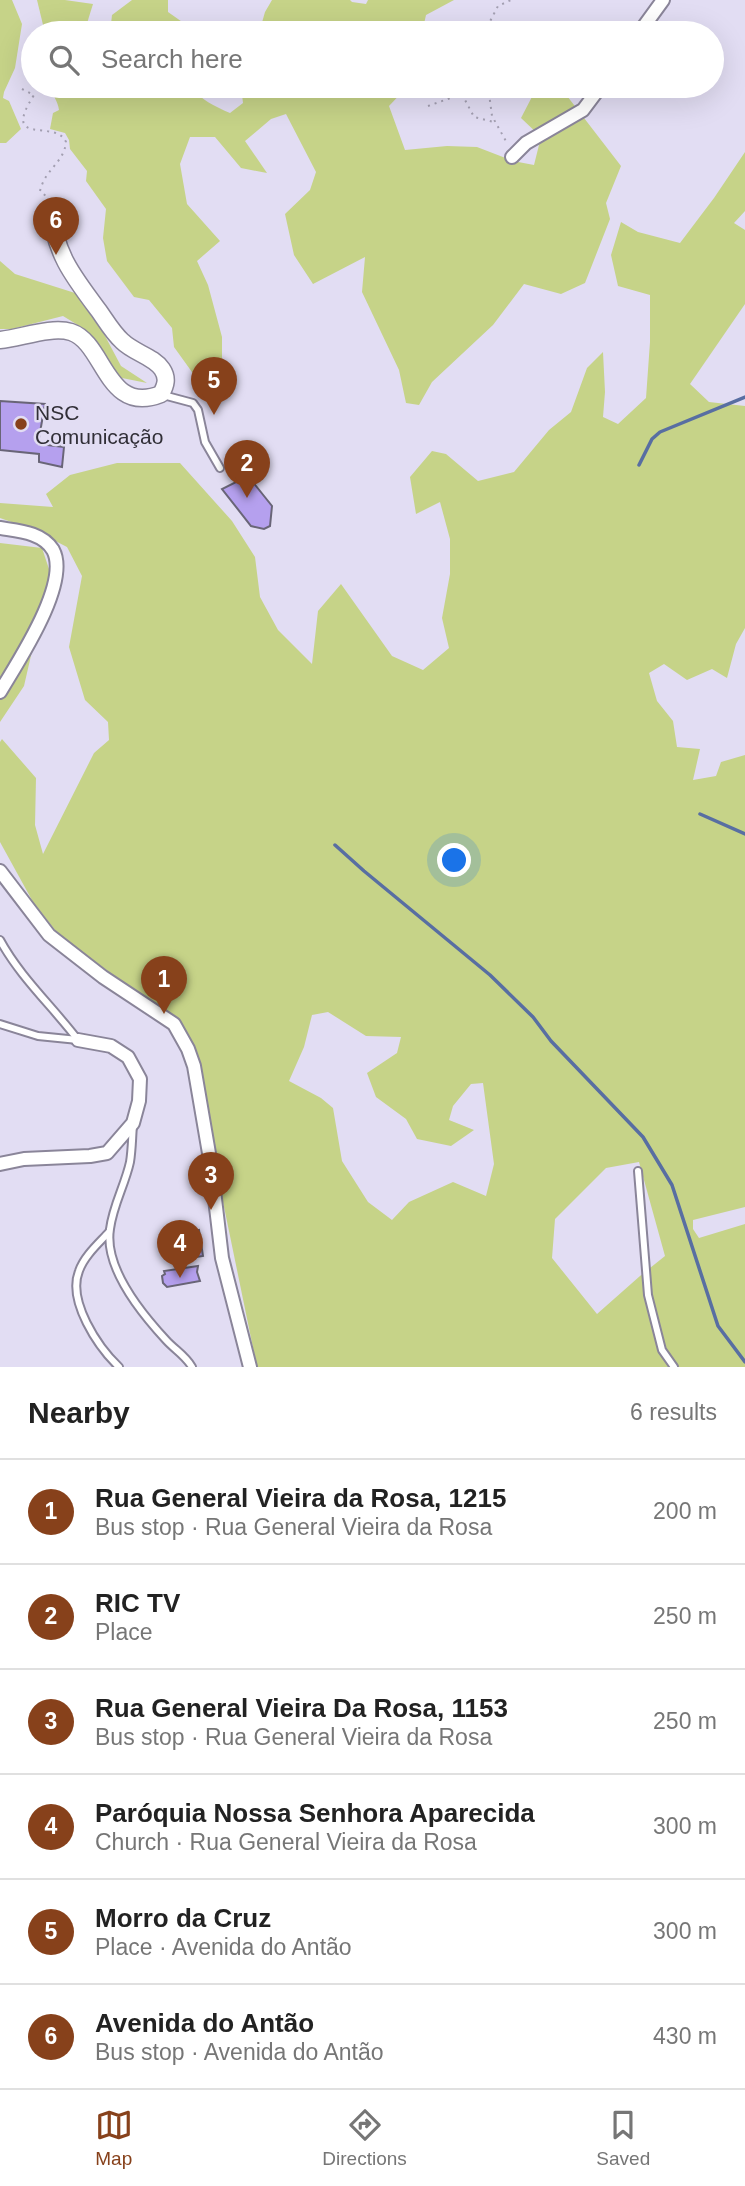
<!DOCTYPE html>
<html lang="en">
<head>
<meta charset="utf-8">
<style>
	:root { --surface:#fff; --page:#f6f6f6; --text:#222; --muted:#767676; --line:#e0e0e0; --accent:#87411b }
	body { margin:0; font-family:Helvetica,sans-serif; background:var(--page); color:var(--text) }
	.you { position:absolute; left:455px; top:861px; width:24px; height:24px; margin:-18px; border:5px solid #fff; border-radius:50%; background:#1a73e8; box-shadow:0 0 0 10px #1a73e833 }
	.badge { display:grid; place-items:center; width:46px; height:46px; border-radius:50%; background:var(--accent); color:#fff; font-size:23px; font-weight:700 }
	.pin { position:absolute; translate:-50% -58px; filter:drop-shadow(0 2px 4px #0008) }
	.pin::after { content:''; position:absolute; top:37px; width:24px; height:21px; background:inherit; clip-path:polygon(0 0,100% 0,50% 100%) }
	.list { margin:0; padding:0; list-style:none }
	h2 { display:flex; justify-content:space-between; align-items:center; height:91px; margin:0; padding:0 28px; font-size:30px }
	h2 small { font-size:23px; font-weight:400; color:var(--muted) }
	.list li { display:grid; grid-template-columns:46px 1fr auto; gap:21px; align-items:center; box-sizing:border-box; height:105px; padding:0 28px; border-top:2px solid var(--line) }
	.list b { display:block; font-size:26px; white-space:nowrap }
	.list p { margin:0; font-size:23px; white-space:nowrap; color:var(--muted) }
	.list em { font-size:23px; font-style:normal; color:var(--muted) }
	.icon { flex:none; width:38px; height:38px; fill:none; stroke:currentColor; stroke-width:2; stroke-linecap:round; stroke-linejoin:round }
	.map { position:relative; flex:none; width:745px; height:1367px; overflow:hidden }
	.search { position:absolute; background:var(--surface); box-shadow:0 7px 28px #0002; left:21px; right:21px; top:21px; height:77px; display:flex; align-items:center; gap:18px; box-sizing:border-box; padding:0 24px; border-radius:38px; color:var(--muted); font-size:26px }
	.sheet { height:721px; background:var(--surface) }
	nav { display:flex; justify-content:space-around; align-items:center; box-sizing:border-box; height:98px; border-top:2px solid var(--line); background:var(--surface); font-size:19px; color:var(--muted) }
	nav a { display:grid; justify-items:center; gap:4px }
	nav .on { color:var(--accent) }
	.map>svg:first-child { display:block }
</style>
</head>
<body>
<div class="map">
<svg width="745" height="1367" viewBox="0 0 745 1367">
	<rect width="100%" height="100%" fill="#e2ddf3"/>
	<g fill="#c6d388" fill-rule="evenodd">
		<polygon points="0,0 12,0 22,24 15,68 4,92 3,98 9,101 21,129 6,143 0,143"/>
		<polygon points="37,0 65,0 93,4 84,33 45,33"/>
		<polygon points="132,0 168,0 168,12 195,31 194,33 110,33 112,15"/>
		<polygon points="272,0 350,0 352,2 366,4 368,0 454,0 426,15 422,33 259,33 265,12"/>
		<path d="M52,86H191C199,99 216,107 230,113L243,103L241,86H408L389,106L405,150L447,146L477,147L513,161L534,165L541,137L521,118L535,91L564,92L621,166L606,203L610,219L585,283L561,294L524,284L493,325L432,382L419,405L406,403L399,370L362,292L365,257L313,284L294,255L285,214L310,190L316,172L286,114L271,119L245,141L267,173L241,168L215,137H190L180,164L187,204L220,241L197,261L208,285L222,337V375L202,386L174,347L172,328L149,300L134,297L107,261L103,238L106,209L86,181L87,171L70,149L69,140L65,133L50,129L53,113L59,110C58,101 52,96 52,86Z"/>
		<path d="M745,152V211L734,223L745,230V304L690,384L709,402L745,406V628L736,644L727,678L712,669L687,680L664,664L649,673L657,701L673,721L677,747L700,749L693,780L716,776L721,762L745,755V1207L693,1220V1229L699,1238L745,1224V1367H257L223,1202L177,1019L128,986L59,935L33,902L0,842V742L2,739L36,778L35,825L43,854L94,753L109,740L108,722L85,700L69,647L82,576L67,547L34,530L0,518V503L53,507L46,494L70,475L117,463H180L232,521L255,557L260,597L278,630L312,664L318,611L341,584L392,656L423,670L449,648L442,618L450,574V539L440,502L416,514L410,477L432,451L446,454L478,481L514,472L549,430L571,412L587,368L603,352L605,392L603,417L618,424L646,398L650,342V295L618,286L611,255L621,222L638,232L680,243L714,198ZM328,1012L366,1036L401,1037L397,1053L367,1073L376,1097L406,1119L417,1139L451,1146L474,1130L449,1120L453,1106L471,1084L483,1083L494,1164L486,1196L453,1182L409,1202L392,1220L368,1202L342,1161L333,1108L321,1098L289,1081L304,1047L312,1015ZM639,1162L665,1256L640,1276L597,1314L552,1258L555,1219L606,1168Z"/>
		<polygon points="0,261 15,274 75,293 104,334 121,366 147,383 122,378 105,365 86,330 63,316 12,329 0,329"/>
		<polygon points="0,543 42,548 52,578 41,612 24,686 0,722"/>
	</g>
	<g fill="none" stroke-linecap="round" stroke-linejoin="round">
		<g stroke="#586ea2" stroke-width="3.5">
			<polyline points="639,465 652,439 660,432 745,397"/>
			<polyline points="700,814 745,834"/>
			<polyline points="335,845 364,871 490,975 533,1017 551,1041 643,1137 672,1185 718,1326 745,1362"/>
		</g>
	</g>
	<g fill="#b5a0ee" stroke="#696577" stroke-width="2">
		<polygon points="0,401 45,404 38,444 64,447 62,467 39,462 39,454 0,450"/>
		<polygon points="248,476 272,506 270,526 264,529 251,526 222,489"/>
		<polygon points="199,1230 203,1256 170,1261 166,1237"/>
		<polygon points="198,1266 197,1272 200,1281 167,1287 163,1283 162,1276 165,1274 164,1271"/>
	</g>
	<g fill="none" stroke-linecap="round" stroke-linejoin="round">
		<g stroke="#8a8599" stroke-width="10">
			<g id="lane">
				<polyline points="163,395 193,403 198,410 205,442 220,468"/>
				<path d="M0,940C20,977 53,1007 78,1040"/>
				<polyline points="0,1024 38,1036 78,1040"/>
				<path d="M133,1125C132,1137 132,1150 130,1162C125,1185 113,1205 110,1229C104,1267 141,1313 166,1340C175,1350 185,1355 192,1367"/>
				<polyline points="638,1171 648,1295 662,1350 674,1367"/>
				<path d="M109,1232C99,1243 84,1256 79,1271C67,1301 98,1347 119,1367"/>
			</g>
		</g>
		<g stroke="#8a8599" stroke-width="16">
			<g id="street">
				<polyline points="639,33 663,0"/>
				<polyline points="512,157 526,143 583,110 601,86"/>
				<path d="M0,528C18,531 42,532 53,550C71,583 17,663 0,692"/>
				<polyline points="0,871 49,935 103,977 174,1024 188,1049 194,1066 211,1165 222,1258 250,1367"/>
				<polyline points="0,1164 24,1159 90,1156 107,1153 133,1123 139,1101 140,1079 128,1057 111,1046 78,1040"/>
			</g>
		</g>
		<g stroke="#8a8599" stroke-width="19">
			<path id="secondary" d="M0,340C21,338 51,326 71,332C105,343 106,416 161,394C166,385 168,378 162,369C153,356 134,353 122,341C113,333 106,321 99,311C72,275 56,255 50,209"/>
		</g>
		<g stroke="#a39fb1" stroke-width="2" stroke-dasharray="2 5" stroke-linecap="butt">
			<polyline points="484,33 498,6 511,0"/>
			<polyline points="488,86 492,116 507,143"/>
			<path d="M22,89L34,95C0,148 56,118 66,142C64,163 45,169 40,191L46,196"/>
			<polyline points="428,106 459,95 463,96 474,117 494,122"/>
		</g>
		<use href="#lane" stroke="#fff" stroke-width="6"/>
		<use href="#street" stroke="#fff" stroke-width="12"/>
		<use href="#secondary" stroke="#fff" stroke-width="16"/>
	</g>
	<circle fill="#87411b" stroke="#e2ddf3" stroke-width="2.5" cx="21" cy="424" r="7"/>
	<g text-anchor="middle" dominant-baseline="central" stroke-width="5" stroke-linejoin="round" paint-order="stroke">
		<g font-size="21" fill="#312f37" stroke="#e2ddf3" text-anchor="start">
			<text x="35" y="412">NSC<tspan x="35" dy="24">Comunicação</tspan></text>
		</g>
	</g>
</svg>
<div class="you"></div>
<div class="pin badge" style="left:164px;top:1014px">1</div>
<div class="pin badge" style="left:247px;top:498px">2</div>
<div class="pin badge" style="left:211px;top:1210px">3</div>
<div class="pin badge" style="left:180px;top:1278px">4</div>
<div class="pin badge" style="left:214px;top:415px">5</div>
<div class="pin badge" style="left:56px;top:255px">6</div>
<div class="search"><svg class="icon" aria-label="search" viewBox="0 0 24 24"><circle cx="10" cy="10" r="6"/><path d="M15 15l6 6"/></svg>Search here</div>
</div>
<section class="sheet">
<h2>Nearby<small>6 results</small></h2>
<ul class="list">
<li><span class="badge">1</span><div><b>Rua General Vieira da Rosa, 1215</b><p>Bus stop · Rua General Vieira da Rosa</p></div><em>200 m</em></li>
<li><span class="badge">2</span><div><b>RIC TV</b><p>Place</p></div><em>250 m</em></li>
<li><span class="badge">3</span><div><b>Rua General Vieira Da Rosa, 1153</b><p>Bus stop · Rua General Vieira da Rosa</p></div><em>250 m</em></li>
<li><span class="badge">4</span><div><b>Paróquia Nossa Senhora Aparecida</b><p>Church · Rua General Vieira da Rosa</p></div><em>300 m</em></li>
<li><span class="badge">5</span><div><b>Morro da Cruz</b><p>Place · Avenida do Antão</p></div><em>300 m</em></li>
<li><span class="badge">6</span><div><b>Avenida do Antão</b><p>Bus stop · Avenida do Antão</p></div><em>430 m</em></li>
</ul>
</section>
<nav>
<a class="on"><svg class="icon" aria-label="map" viewBox="0 0 24 24"><path d="M3 6l6-2 6 2 6-2v14l-6 2-6-2-6 2zM9 4v14M15 6v14"/></svg>Map</a>
<a><svg class="icon" aria-label="directions" viewBox="0 0 24 24"><path d="M12 3l9 9-9 9-9-9zM9 14v-3h6M13 9l2 2-2 2"/></svg>Directions</a>
<a><svg class="icon" aria-label="saved" viewBox="0 0 24 24"><path d="M7 4h10v16l-5-4-5 4z"/></svg>Saved</a>
</nav>
</body>
</html>
